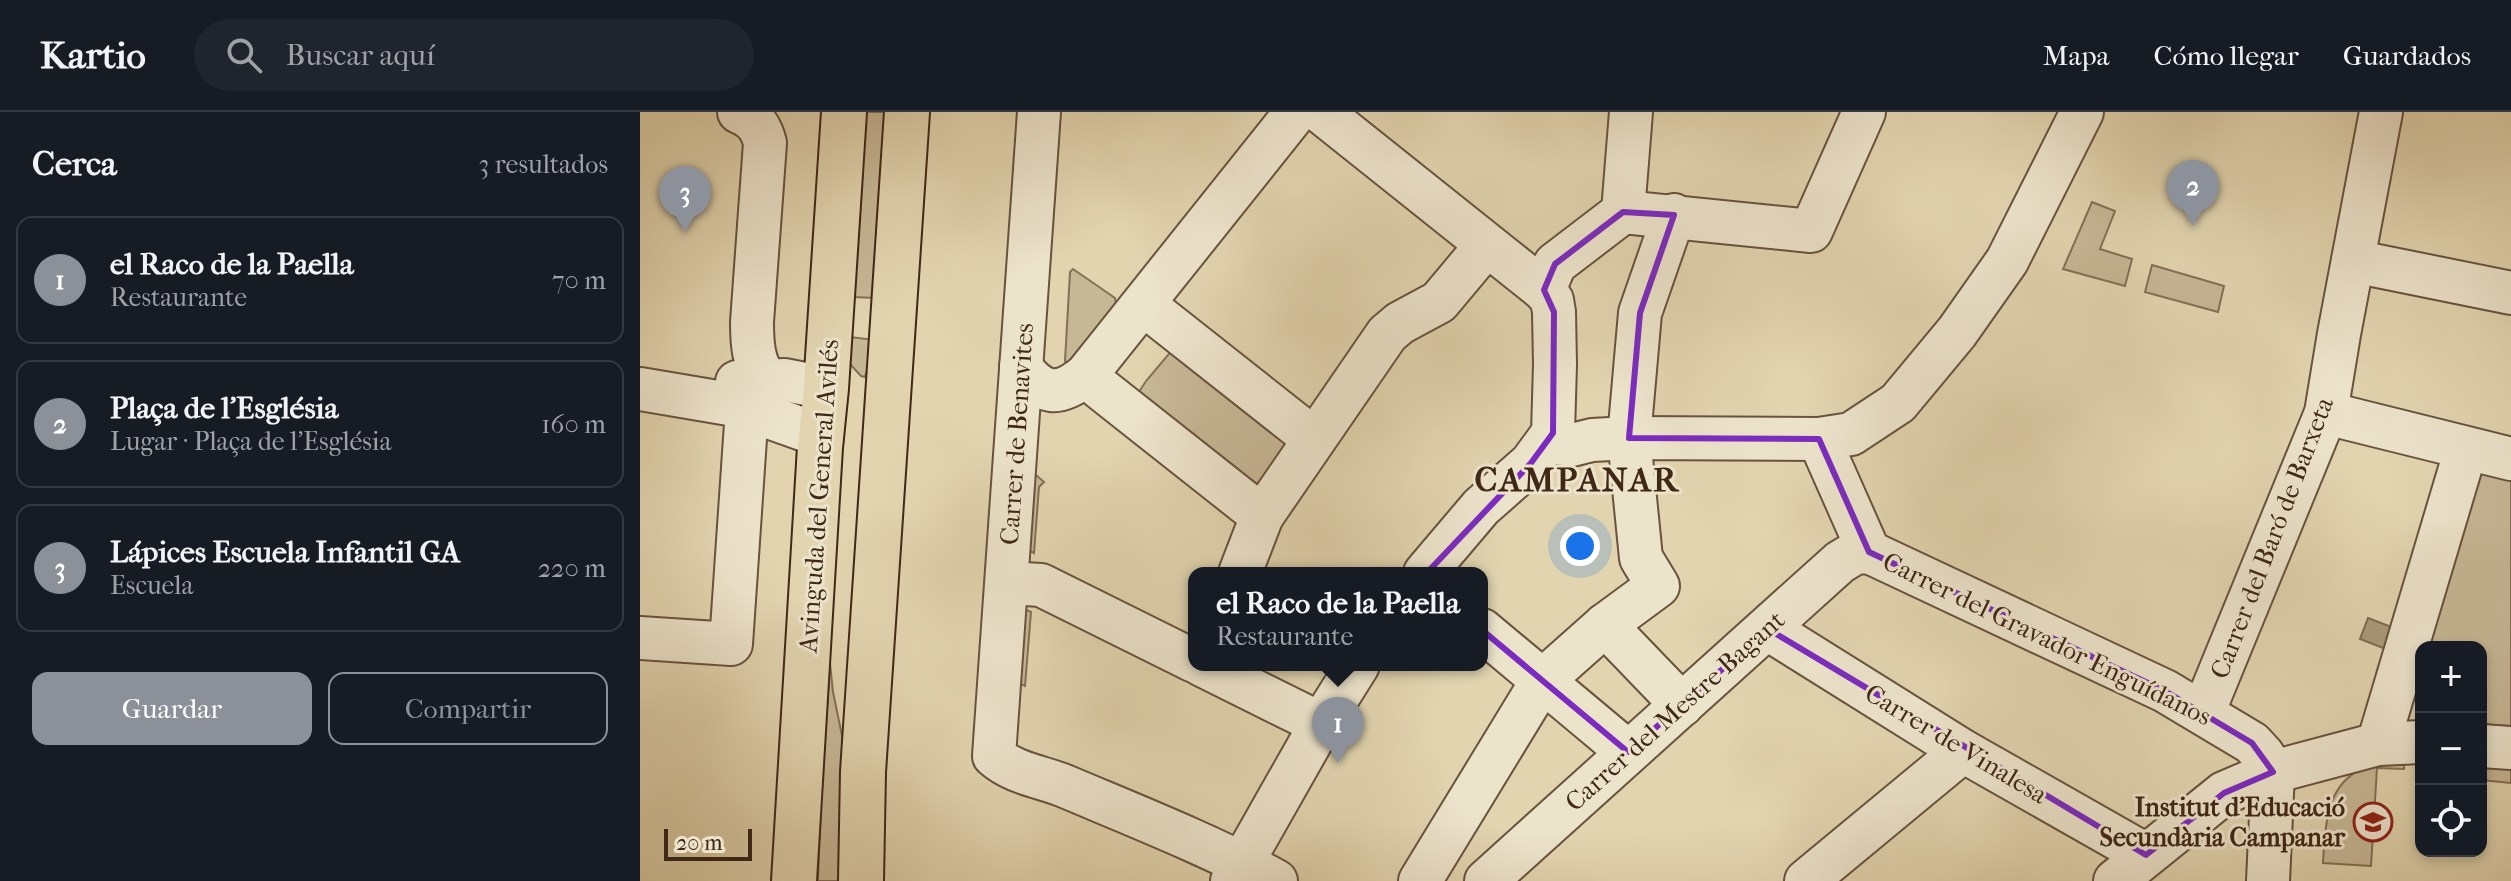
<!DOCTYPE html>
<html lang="es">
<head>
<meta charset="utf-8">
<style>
	:root { --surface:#171b24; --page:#20242c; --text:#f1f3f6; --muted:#9ea1a6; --line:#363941; --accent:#8c9099 }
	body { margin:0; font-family:"IM FELL French Canon",serif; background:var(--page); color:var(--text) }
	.controls { position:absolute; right:24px; bottom:24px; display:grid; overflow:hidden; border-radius:16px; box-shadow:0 4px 12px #0003 }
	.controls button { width:72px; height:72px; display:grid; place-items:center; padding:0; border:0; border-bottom:2px solid var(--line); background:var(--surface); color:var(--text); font:40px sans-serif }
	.scale { position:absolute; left:24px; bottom:20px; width:88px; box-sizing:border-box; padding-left:8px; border:4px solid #402817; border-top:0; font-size:22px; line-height:28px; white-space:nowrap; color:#402817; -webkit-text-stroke:6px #ece3cb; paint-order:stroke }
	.you { position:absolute; left:940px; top:434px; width:28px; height:28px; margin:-20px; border:6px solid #fff; border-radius:50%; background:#1a73e8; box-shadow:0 0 0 12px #1a73e833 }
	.badge { display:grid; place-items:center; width:52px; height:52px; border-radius:50%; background:var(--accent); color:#fff; font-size:26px; font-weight:700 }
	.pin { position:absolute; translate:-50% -66px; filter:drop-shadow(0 2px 4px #0008) }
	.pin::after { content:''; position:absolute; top:42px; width:28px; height:24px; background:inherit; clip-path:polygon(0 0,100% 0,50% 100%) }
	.popup { position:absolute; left:548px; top:455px; width:300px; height:104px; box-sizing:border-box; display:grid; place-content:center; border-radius:16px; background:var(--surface); filter:drop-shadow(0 2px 6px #0005); font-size:26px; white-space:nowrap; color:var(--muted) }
	.popup b { font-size:30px; color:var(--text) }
	.popup::after { content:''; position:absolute; left:50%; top:100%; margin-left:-16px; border:16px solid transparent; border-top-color:var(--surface) }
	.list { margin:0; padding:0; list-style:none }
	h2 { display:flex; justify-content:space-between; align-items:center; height:104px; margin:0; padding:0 32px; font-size:34px }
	h2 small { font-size:26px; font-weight:400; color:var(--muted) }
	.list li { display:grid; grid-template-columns:52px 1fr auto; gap:24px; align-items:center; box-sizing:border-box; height:128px; margin:0 16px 16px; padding:0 16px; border:2px solid var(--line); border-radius:16px }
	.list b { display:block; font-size:30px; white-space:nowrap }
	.list p { margin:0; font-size:26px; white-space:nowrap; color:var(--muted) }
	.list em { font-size:26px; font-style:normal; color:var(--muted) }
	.actions { display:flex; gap:16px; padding:24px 32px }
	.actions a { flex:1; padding:18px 0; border:2px solid var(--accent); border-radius:16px; text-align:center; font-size:28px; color:var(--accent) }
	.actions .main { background:var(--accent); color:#fff }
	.icon { flex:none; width:44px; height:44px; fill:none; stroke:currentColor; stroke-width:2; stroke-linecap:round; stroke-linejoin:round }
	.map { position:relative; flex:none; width:1871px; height:769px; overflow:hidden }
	header { display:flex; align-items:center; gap:48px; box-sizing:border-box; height:112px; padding:0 40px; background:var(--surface); border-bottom:2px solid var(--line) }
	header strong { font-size:38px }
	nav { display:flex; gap:44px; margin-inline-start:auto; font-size:28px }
	.search { width:560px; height:72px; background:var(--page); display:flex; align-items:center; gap:20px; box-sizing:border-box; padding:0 28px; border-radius:44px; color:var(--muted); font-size:30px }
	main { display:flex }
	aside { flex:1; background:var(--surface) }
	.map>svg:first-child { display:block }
</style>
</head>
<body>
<header>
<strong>Kartio</strong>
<div class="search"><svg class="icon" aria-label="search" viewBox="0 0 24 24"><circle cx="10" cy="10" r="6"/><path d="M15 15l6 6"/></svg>Buscar aquí</div>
<nav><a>Mapa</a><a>Cómo llegar</a><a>Guardados</a></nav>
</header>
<main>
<aside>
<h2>Cerca<small>3 resultados</small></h2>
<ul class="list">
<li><span class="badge">1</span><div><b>el Raco de la Paella</b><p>Restaurante</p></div><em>70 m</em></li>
<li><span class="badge">2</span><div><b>Plaça de l'Església</b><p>Lugar · Plaça de l'Església</p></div><em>160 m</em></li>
<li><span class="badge">3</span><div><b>Lápices Escuela Infantil GA</b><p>Escuela</p></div><em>220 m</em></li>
</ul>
<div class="actions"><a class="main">Guardar</a><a>Compartir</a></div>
</aside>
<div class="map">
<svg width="1871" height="769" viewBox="0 0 1871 769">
	<rect width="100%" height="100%" fill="#e1d4af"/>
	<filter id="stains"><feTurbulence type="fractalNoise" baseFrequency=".0025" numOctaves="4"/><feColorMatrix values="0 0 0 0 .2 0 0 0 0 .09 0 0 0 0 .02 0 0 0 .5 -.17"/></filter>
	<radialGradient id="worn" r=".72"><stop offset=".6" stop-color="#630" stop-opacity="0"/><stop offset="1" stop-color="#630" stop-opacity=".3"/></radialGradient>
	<g fill="#c6b795" stroke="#837056" stroke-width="2">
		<polygon points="225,0 249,0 236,186 212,185"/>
		<polygon points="1452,90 1475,99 1460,137 1492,147 1485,174 1423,157"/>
		<polygon points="1512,153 1584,174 1578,200 1505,180"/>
		<polygon points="433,157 475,186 476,192 427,252 425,249 430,160"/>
		<polygon points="210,225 235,228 225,265 221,264 210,252"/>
		<polygon points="533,237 653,325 618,376 497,283 506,269"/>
		<polygon points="1871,355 1871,614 1841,612 1841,535 1782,535 1833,360"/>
		<polygon points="396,363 404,370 399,375 394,441 385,436 390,369"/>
		<polygon points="382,496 391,500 385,574 376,570"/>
		<polygon points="190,551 193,580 205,638 201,769 178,769 181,685"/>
		<path d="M1765,645L1764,657L1737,656L1731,754L1683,751C1685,717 1685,673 1722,657C1735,651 1751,649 1765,645Z"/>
		<polygon points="1841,650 1871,652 1871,671 1841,668"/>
	</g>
	<polygon fill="#aa9a7b" stroke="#806c53" stroke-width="2" points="1728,506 1762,519 1753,540 1720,527"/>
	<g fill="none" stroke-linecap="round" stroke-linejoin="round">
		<g stroke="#68533d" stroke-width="46">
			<g id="minor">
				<path d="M99,0C115,7 121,15 125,31L112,210C112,232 113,250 126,268"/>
				<path d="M399,0L354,644C374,662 404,665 427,675C498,705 569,733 636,769"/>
				<polyline points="681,0 904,178 912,188 914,200 915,252 913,321 891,351 841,395 785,461"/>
				<polyline points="983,100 1171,119 1224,0"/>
				<polyline points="1713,149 1871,181"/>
				<polyline points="904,178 915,152 983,100 991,0"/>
				<polyline points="517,203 674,327"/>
				<path d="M381,255C402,284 419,285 446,263L656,0"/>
				<polyline points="97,270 145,268 186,276"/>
				<polyline points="460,276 622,404"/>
				<polyline points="0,277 95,293 182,324"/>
				<polyline points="1686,301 1871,347"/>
				<polyline points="913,321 923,332 932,333 952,328 989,326 1179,327 1211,322 1258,291 1317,220 1367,149 1442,0"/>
				<polyline points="1179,327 1229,440 1525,579 1612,631 1623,643 1633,660 1628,769"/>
				<polyline points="600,461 622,404 747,222 760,211 799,190 840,141"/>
				<polyline points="368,471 401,473 554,549"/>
				<polyline points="965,513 1042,593"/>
				<polyline points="1128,517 1323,639 1506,743"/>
				<polyline points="842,518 988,640"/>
				<polyline points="0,526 91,532 107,297"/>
				<polyline points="562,553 681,612"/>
				<polyline points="1563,601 1686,301 1699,222 1741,0"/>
				<polyline points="1738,632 1826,337"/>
				<polyline points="1841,634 1871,636"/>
				<polyline points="592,769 681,612 718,553"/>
				<polyline points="780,769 902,569 965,513 1018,474 1001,446 989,326 1000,201 1034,103"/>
				<polyline points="846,769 1200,450 1215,441 1229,440"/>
				<polyline points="1166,769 1323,639"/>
				<polyline points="1475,769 1584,681 1633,660 1738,632 1781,630"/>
			</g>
		</g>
		<g stroke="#402817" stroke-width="48">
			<g id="major">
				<polyline points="154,769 180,335 186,276 204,0"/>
				<polyline points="221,769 223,660 267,0"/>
			</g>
		</g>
		<use href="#minor" stroke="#ece3cb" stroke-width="42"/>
		<use href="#major" stroke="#e1d4af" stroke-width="44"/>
	</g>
	<path fill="none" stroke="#7b2cbf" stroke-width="6" stroke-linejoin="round" d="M983,100L1034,103L1000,201L989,326L1179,327L1229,440L1525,579L1612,631L1633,660L1584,681L1506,743L1128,517L988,640L781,467L891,351L913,321L914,200L904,178L915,152Z"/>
	<defs>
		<g id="school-ring" transform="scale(2)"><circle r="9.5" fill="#ece3cb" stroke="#8f2418" stroke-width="1.5"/><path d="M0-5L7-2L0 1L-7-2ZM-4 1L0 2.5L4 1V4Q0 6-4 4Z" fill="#8f2418"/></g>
	</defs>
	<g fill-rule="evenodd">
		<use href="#school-ring" x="1733" y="710"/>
	</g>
	<g text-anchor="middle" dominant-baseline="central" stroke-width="6" stroke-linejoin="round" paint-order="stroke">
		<g font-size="26" fill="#402817" stroke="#ece3cb">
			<text transform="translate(377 322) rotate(-86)">Carrer de Benavites</text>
			<text transform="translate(179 384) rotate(-86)">Avinguda del General Avilés</text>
			<text transform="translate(1632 426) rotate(-69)">Carrer del Baró de Barxeta</text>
			<text transform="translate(1407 527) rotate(26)">Carrer del Gravador Enguídanos</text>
			<text transform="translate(1035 599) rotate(-42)">Carrer del Mestre Bagant</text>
			<text transform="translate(1316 632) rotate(31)">Carrer de Vinalesa</text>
		</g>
		<g font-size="26" font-weight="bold" fill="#402817" stroke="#ece3cb" text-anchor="end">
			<text x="1705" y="695">Institut d'Educació<tspan x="1705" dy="30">Secundària Campanar</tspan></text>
		</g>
		<g font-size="34" font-weight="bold" letter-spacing="2" fill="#402817" stroke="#ece3cb">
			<text x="937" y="368">CAMPANAR</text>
		</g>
	</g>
	<rect width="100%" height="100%" filter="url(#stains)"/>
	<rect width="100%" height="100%" fill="url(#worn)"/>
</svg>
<div class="controls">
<button>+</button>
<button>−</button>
<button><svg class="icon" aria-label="locate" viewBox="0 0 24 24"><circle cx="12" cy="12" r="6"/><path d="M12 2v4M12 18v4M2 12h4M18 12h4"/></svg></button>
</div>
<div class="scale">20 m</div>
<div class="you"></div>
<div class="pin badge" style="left:698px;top:651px">1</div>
<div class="popup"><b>el Raco de la Paella</b>Restaurante</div>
<div class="pin badge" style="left:1553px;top:114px">2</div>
<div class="pin badge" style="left:45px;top:120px">3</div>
</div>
</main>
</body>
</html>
